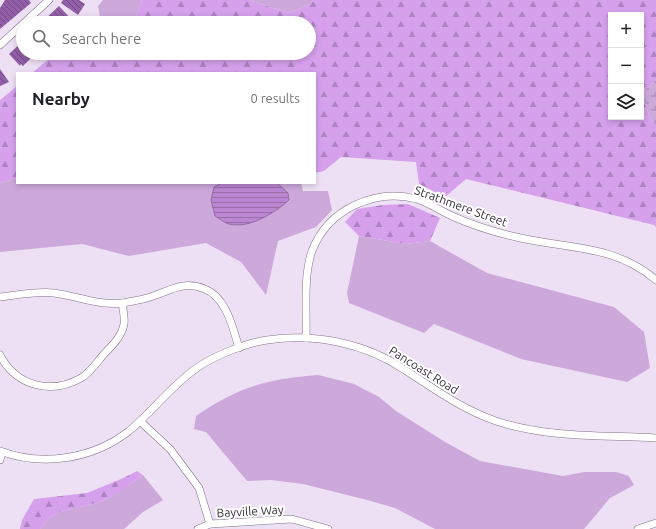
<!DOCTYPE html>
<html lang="en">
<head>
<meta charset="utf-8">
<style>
	:root { --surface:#fff; --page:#f6f6f6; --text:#202124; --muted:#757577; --line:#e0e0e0 }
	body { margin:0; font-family:Ubuntu,sans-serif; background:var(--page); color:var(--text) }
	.controls { position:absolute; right:12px; top:12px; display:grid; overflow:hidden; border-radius:0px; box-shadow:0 2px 6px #0003 }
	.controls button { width:36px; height:36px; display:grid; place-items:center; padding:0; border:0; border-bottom:1px solid var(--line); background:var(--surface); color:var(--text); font:20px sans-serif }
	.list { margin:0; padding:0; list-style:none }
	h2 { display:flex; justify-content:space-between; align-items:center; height:52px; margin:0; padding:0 16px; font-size:17px }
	h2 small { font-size:13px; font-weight:400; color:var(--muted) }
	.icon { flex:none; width:22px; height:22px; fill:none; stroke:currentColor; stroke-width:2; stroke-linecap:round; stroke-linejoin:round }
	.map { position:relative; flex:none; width:656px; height:529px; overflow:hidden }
	.search { position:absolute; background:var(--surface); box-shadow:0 2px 6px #0003; left:16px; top:16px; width:300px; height:44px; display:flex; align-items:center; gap:10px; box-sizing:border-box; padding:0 14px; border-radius:22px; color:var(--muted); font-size:15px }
	.panel { position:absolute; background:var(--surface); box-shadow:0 2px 6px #0003; left:16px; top:72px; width:300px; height:112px; border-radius:0px }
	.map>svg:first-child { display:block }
</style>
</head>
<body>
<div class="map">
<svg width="656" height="529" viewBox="0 0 656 529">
	<defs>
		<pattern id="forest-firs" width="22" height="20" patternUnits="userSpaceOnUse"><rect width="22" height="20" fill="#d6a0ed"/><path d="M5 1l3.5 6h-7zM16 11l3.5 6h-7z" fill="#ae83c1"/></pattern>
		<pattern id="wetland-marsh" width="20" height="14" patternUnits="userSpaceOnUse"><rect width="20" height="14" fill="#cca8db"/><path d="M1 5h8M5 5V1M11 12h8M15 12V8" fill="none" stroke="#a689b3"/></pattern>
		<pattern id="water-rules" width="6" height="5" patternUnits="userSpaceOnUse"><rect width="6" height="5" fill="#bc86d2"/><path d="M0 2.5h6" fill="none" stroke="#9a6eab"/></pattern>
		<pattern id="building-back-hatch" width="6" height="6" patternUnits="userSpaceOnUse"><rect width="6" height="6" fill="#935fa8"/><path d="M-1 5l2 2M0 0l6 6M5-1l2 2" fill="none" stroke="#724b82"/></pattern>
	</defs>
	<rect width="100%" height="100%" fill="#eee0f4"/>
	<g fill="#cca8db">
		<polygon points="103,0 142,0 134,23 101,23 98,6"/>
		<polygon points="249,0 313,0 311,4 289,13"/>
		<polygon points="17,178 17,183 301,183 303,191 328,191 332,210 316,227 278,241 266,295 241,262 206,243 129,256 82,244 0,252 0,183"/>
		<polygon points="359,236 406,244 430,241 487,273 614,307 644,332 650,368 627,382 521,359 434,324 424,333 349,303 347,293"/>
		<path d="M318,375L354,384L379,397L396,411L445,442L480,461L563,476L584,472H616L629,476L634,485L610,498L584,529H435L395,508L367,500L303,484L271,480L247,481L206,432L194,429L196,416C239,387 266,379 318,375Z"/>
		<path d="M143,475L163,500L143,512L124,529H40C53,505 85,510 106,499C119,492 131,483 143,475Z"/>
	</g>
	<g fill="url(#forest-firs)" fill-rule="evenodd">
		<path d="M142,0H249L289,13L311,4L313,0H656V80L642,93L650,118L656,125V227L654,225L466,179L445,197L419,184L416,162L341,157L324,171L315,173V73H32L56,53H309V23H134ZM611,15H641V117H611Z"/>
		<polygon points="17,86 17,178 0,183 0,100"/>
		<polygon points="408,204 440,218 430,241 406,244 359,236 345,222 357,209 383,205"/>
		<path d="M137,471L143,475C131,483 119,493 106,499C85,510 53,505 40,529H20L22,520L34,499L87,493L121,479Z"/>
	</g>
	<polygon fill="url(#wetland-marsh)" points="656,80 656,125 650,118 642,93"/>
	<path fill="url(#water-rules)" stroke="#946ca4" d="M222,183H277L288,193L289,200C275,213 249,229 229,224C225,223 220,219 215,216L211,200L214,187Z"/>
	<g fill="url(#building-back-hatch)">
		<polygon points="5,0 29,0 31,3 0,29 0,8"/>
		<polygon points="63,0 79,0 85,4 78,15 61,3"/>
		<polygon points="59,6 72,20 69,23 41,23"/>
		<polygon points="23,41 23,53 36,53 23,66 21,64 20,66 9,54"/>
		<polygon points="0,69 9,82 0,86"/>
	</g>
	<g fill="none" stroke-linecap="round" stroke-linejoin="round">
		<g stroke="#817487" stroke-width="8">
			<g id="minor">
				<polyline points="24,23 49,0"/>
				<polyline points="0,45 23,24"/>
				<path d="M0,297C17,295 37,291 54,293C77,296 100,306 123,303C132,301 142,300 150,297C170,291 183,280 205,289C227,298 233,329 239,348"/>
				<path d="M306,338C307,310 303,277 312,251C328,209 375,188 417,199C429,203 441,211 452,216C472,225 494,232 516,237C566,249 614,244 656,280"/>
				<path d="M0,355C16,386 51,395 81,378C90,373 97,362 104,354C112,346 122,336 124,324C125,318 123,309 122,303"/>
				<polyline points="140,421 170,449 199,488 210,524"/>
				<path d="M0,451C43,467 93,459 129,431C153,411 172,385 198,367C216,355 246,343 267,340C315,333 365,343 405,370C435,389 461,409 496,421C547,438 603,435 656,438"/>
				<polyline points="0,460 2,452"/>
				<polyline points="198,529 210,524 292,519 328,529"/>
				<polyline points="638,529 656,523"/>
			</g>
		</g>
		<use href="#minor" stroke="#fff" stroke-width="7"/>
	</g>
	<g text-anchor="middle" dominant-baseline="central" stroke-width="4" stroke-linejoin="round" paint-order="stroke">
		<g font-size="12" fill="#363139" stroke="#fff">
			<text transform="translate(461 206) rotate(20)">Strathmere Street</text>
			<text transform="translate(424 370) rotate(32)">Pancoast Road</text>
			<text transform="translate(250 511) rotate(-3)">Bayville Way</text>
		</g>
	</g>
</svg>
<div class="controls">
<button>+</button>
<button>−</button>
<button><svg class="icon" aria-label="layers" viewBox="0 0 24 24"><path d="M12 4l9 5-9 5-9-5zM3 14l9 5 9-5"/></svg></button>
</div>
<div class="search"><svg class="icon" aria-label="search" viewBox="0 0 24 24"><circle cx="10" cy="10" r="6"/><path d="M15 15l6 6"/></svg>Search here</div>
<section class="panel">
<h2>Nearby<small>0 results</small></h2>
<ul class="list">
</ul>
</section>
</div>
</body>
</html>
